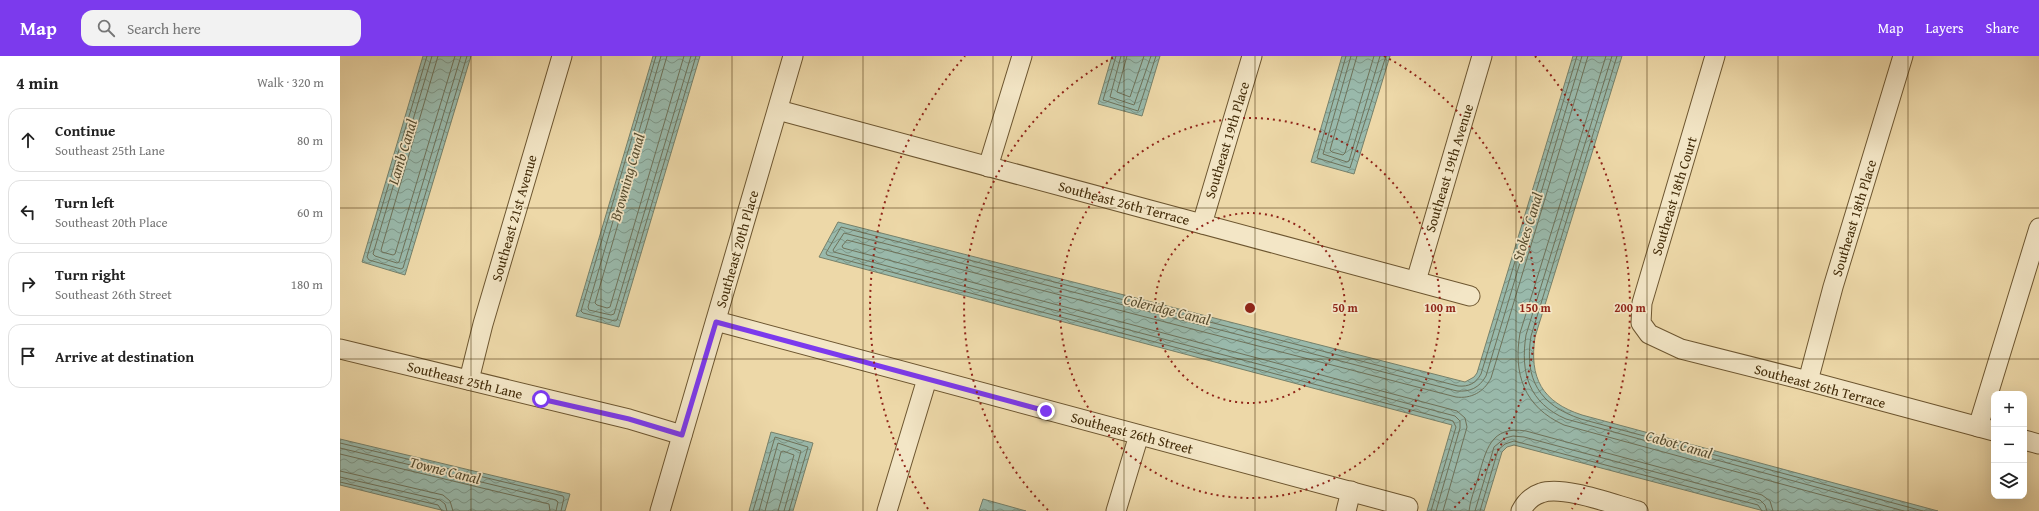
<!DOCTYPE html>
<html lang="en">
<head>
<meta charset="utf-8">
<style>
	:root { --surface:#fff; --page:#f2f2f2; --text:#222; --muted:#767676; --line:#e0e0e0; --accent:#7c3aed }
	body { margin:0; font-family:"Gentium Book Plus",serif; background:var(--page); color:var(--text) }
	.controls { position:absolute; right:12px; bottom:12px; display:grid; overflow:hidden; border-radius:8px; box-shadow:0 4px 16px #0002 }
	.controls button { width:36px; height:36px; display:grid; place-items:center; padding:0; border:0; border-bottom:1px solid var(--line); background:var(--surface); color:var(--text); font:20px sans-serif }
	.stop { position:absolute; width:12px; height:12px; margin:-9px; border:3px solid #7c3aed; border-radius:50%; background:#fff }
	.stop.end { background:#7c3aed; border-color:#fff; box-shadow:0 1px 4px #0008 }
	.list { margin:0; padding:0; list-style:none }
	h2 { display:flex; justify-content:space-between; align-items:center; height:52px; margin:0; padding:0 16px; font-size:17px }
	h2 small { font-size:13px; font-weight:400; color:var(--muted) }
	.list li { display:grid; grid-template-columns:26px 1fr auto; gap:12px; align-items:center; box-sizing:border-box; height:64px; margin:0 8px 8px; padding:0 8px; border:1px solid var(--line); border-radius:12px }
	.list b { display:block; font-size:15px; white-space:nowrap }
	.list p { margin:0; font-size:13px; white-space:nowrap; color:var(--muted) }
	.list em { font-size:13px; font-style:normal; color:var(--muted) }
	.icon { flex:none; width:22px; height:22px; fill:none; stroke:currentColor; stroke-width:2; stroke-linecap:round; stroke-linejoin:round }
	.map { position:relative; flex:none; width:1699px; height:455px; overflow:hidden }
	header { display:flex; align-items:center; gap:24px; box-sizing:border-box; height:56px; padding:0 20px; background:var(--accent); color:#fff }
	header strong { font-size:19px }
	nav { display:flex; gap:22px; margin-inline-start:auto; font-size:14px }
	.search { width:280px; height:36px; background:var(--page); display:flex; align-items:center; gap:10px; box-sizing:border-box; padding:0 14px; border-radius:12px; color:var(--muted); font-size:15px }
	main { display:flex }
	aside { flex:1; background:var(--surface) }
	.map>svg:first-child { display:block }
</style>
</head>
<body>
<header>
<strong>Map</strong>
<div class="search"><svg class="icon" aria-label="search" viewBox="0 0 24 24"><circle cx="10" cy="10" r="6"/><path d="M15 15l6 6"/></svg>Search here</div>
<nav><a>Map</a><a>Layers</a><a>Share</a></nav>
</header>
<main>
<aside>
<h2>4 min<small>Walk · 320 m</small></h2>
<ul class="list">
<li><svg class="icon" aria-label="ahead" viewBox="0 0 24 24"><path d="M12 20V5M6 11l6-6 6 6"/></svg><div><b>Continue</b><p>Southeast 25th Lane</p></div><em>80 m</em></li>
<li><svg class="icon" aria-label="left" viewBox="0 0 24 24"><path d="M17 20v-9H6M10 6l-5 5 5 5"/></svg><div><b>Turn left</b><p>Southeast 20th Place</p></div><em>60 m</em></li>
<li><svg class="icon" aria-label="right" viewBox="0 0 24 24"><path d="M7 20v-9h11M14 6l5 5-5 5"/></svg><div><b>Turn right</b><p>Southeast 26th Street</p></div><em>180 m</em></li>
<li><svg class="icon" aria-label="arrive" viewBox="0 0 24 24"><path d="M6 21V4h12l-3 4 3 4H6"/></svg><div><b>Arrive at destination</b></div></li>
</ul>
</aside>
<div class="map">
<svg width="1699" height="455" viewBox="0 0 1699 455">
	<defs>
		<pattern id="water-waves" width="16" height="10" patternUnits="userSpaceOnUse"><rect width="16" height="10" fill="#99b9ab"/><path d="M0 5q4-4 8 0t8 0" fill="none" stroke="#7e9789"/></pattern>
	</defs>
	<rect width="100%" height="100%" fill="#edd8a8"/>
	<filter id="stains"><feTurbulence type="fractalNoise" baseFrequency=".005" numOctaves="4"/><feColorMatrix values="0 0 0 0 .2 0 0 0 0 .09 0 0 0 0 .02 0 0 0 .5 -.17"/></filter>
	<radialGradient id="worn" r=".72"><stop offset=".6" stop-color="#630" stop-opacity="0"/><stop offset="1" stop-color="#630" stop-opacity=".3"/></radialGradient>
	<g fill="url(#water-waves)" stroke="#76806a">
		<polygon points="83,0 131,0 65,219 22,206"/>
		<polygon points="313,0 360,0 279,271 236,260"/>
		<polygon points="772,0 820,0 802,60 758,48"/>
		<polygon points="1002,0 1050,0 1014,118 971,106"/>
		<path d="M1233,0H1282L1195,281C1189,322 1202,346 1242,359L1598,455H1424L1174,389L1167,391L1162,396L1144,455H1087L1112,369L479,201L498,166L1125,326L1134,321L1137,317Z"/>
		<polygon points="431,376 473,387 453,455 409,455"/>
		<polygon points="0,383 230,438 225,455 105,455 0,429"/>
		<polygon points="643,443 686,455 639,455"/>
	</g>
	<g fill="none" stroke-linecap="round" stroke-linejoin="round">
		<g stroke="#6e725a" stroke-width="1">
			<polyline points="87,0 27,201 29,204 61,213 63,212 127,0"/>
			<polyline points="92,0 33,198 35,200 57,207 59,206 121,0"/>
			<polyline points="98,0 41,194 42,196 53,199 55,198 115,0"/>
			<polyline points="316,0 241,255 243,257 275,265 277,264 356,0"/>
			<polyline points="321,0 248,251 249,254 271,259 274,258 351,0"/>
			<polyline points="327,0 255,247 257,249 267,252 270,251 344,0"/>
			<polyline points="776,0 763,44 798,55 816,0"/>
			<polyline points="781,0 770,41 794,49 811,0"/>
			<polyline points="787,0 777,36 790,41 804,0"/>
			<polyline points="1006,0 977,102 1010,112 1046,0"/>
			<polyline points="1011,0 983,98 1007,106 1009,105 1040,0"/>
			<polyline points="1017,0 990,94 992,96 1003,99 1005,97 1034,0"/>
			<path d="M1266,0L1180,277C1173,318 1184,351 1224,369L1541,455"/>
			<path d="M1272,0L1186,279C1180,317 1189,347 1226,363L1564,455"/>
			<path d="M1277,0L1191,280C1184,323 1199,349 1241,363L1583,455"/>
			<polyline points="0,387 223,440 224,442 221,455"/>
			<polyline points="0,392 216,444 218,446 216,455"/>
			<polyline points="0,398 209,448 210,455"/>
			<polyline points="0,415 103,439 110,445 113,455"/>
			<polyline points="0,421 100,444 105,448 107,455"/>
			<polyline points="0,426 98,449 102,455"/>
			<polyline points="413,455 435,381 468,391 449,455"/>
			<polyline points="419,455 438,387 461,395 444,455"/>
			<polyline points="425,455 441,396 443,395 454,399 438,455"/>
			<path d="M1091,455L1116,371L1113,365L487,199L486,197L501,171L1118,330C1129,331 1136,327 1141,318L1237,0"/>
			<path d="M1096,455L1120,372V365L1115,360L494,196L493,194L504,177L1117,335C1130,336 1139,332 1146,320L1242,0"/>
			<path d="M1103,455L1127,371L1125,362L1117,355L503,192L502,190L507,184L1116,341C1131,343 1144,336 1151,322L1248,0"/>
			<path d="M1129,455C1130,444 1135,433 1138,422C1146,395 1150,369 1186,375L1422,439L1430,445L1433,455"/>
			<polyline points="1135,455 1154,391 1165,382 1173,380 1184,381 1420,444 1425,449 1427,455"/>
			<polyline points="1140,455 1158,394 1165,388 1174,385 1418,449 1422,455"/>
		</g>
		<g stroke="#6d5630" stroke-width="21">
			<g id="minor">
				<polyline points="1375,0 1302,247 1301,267 1309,278 1341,293 1468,325 1654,375"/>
				<polyline points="438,54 1130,240"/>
				<polyline points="648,111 682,0"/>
				<polyline points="862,168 912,0"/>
				<polyline points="1076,225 1142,0"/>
				<polyline points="376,265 1068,451"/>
				<polyline points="0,293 289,363 342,379"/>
				<polyline points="129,324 143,268 222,0"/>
				<polyline points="1468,325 1493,231 1563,0"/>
				<polyline points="1638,371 1699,172"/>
				<polyline points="1684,384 1699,388"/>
				<polyline points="320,455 453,0"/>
				<polyline points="547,455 587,323"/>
				<polyline points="776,455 799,379"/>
				<polyline points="1006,455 1011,435"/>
				<path d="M1181,455C1185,447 1192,440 1201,437C1223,429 1275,449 1298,455"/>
			</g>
		</g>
		<use href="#minor" stroke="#f3e6c6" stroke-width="19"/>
	</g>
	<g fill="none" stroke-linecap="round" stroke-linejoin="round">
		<polyline stroke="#7c3aed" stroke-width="5" points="201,343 289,363 342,379 376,266 706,355"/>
	</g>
	<path fill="none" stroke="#422b08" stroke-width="1" stroke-opacity="0.55" d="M131,0V455M261,0V455M392,0V455M523,0V455M653,0V455M784,0V455M915,0V455M1046,0V455M1176,0V455M1307,0V455M1438,0V455M1568,0V455M0,152H1699M0,303H1699"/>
	<g fill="none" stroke="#8f2418" stroke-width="2" stroke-dasharray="2 4">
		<circle cx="910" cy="252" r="95"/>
		<circle cx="910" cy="252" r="190"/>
		<path d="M708 454A285 285 0 0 1 776 0M1044 0A285 285 0 0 1 1112 454"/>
		<path d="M588 453A380 380 0 0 1 625 0M1195 0A380 380 0 0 1 1232 453"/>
	</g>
	<g text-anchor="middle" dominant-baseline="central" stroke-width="3.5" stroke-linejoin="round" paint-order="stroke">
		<g font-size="14" fill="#422b08" stroke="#f3e6c6">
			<text transform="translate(887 84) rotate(-73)">Southeast 19th Place</text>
			<text transform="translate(1109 112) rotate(-73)">Southeast 19th Avenue</text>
			<text transform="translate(1334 140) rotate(-73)">Southeast 18th Court</text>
			<text transform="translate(784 147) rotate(15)">Southeast 26th Terrace</text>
			<text transform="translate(174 162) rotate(-74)">Southeast 21st Avenue</text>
			<text transform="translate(1514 162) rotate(-73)">Southeast 18th Place</text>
			<text transform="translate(397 193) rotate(-74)">Southeast 20th Place</text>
			<text transform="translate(125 324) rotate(14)">Southeast 25th Lane</text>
			<text transform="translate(1480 330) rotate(15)">Southeast 26th Terrace</text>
			<text transform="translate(792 377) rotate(15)">Southeast 26th Street</text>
		</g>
		<g font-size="15" font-style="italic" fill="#584e31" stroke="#f3e6c6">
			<text transform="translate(62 96) rotate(-73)">Lamb Canal</text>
			<text transform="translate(287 121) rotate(-74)">Browning Canal</text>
			<text transform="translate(1187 171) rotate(-73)">Stokes Canal</text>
			<text transform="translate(827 253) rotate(14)">Coleridge Canal</text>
			<text transform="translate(1339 388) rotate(16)">Cabot Canal</text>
			<text transform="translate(105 414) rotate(14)">Towne Canal</text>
		</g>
	</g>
	<circle cx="910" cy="252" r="6" fill="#8f2418" stroke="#f3e6c6" stroke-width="2"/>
	<g font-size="12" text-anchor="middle" font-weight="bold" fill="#8f2418" stroke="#f3e6c6" stroke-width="3.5" stroke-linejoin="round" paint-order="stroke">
		<text x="1005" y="256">50 m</text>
		<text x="1100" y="256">100 m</text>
		<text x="1195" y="256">150 m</text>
		<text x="1290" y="256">200 m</text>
	</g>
	<rect width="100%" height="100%" filter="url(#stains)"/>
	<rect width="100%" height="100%" fill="url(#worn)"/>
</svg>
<div class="controls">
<button>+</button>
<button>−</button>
<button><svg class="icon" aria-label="layers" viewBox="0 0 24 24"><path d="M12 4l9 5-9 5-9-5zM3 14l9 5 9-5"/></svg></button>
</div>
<div class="stop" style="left:201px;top:343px"></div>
<div class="stop end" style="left:706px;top:355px"></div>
</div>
</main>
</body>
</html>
